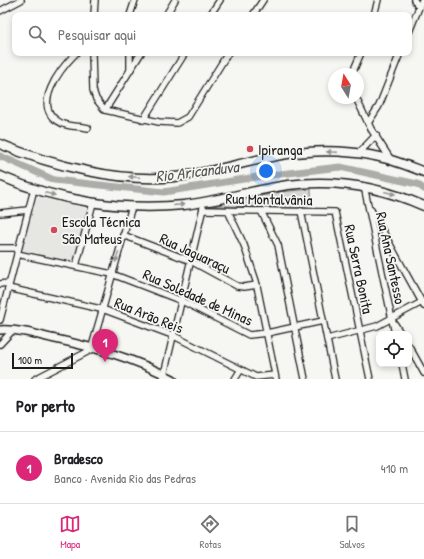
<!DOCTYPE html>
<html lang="pt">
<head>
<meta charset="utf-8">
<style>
	:root { --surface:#fff; --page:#f6f6f6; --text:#202124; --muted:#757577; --line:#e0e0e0; --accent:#db2777 }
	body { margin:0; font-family:"Patrick Hand",sans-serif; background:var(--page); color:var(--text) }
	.controls { position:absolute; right:12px; bottom:12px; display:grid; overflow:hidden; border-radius:8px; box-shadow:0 2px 6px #0003 }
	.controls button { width:36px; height:36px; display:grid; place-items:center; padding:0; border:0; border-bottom:1px solid var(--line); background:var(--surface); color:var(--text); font:20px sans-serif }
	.compass { position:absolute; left:328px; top:68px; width:36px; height:36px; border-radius:50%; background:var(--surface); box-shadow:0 2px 6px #0003; rotate:349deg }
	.scale { position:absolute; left:12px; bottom:10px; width:61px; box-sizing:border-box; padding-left:4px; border:2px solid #1c1c1c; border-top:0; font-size:11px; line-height:14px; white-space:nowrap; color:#1c1c1c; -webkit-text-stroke:3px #f6f6f2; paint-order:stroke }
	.you { position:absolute; left:266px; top:171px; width:14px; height:14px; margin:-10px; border:3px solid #fff; border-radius:50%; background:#1a73e8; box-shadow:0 0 0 6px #1a73e833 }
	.badge { display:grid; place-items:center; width:26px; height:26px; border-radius:50%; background:var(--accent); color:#fff; font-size:13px; font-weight:700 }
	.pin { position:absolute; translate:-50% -33px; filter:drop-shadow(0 1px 2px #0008) }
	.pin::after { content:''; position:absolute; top:21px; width:14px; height:12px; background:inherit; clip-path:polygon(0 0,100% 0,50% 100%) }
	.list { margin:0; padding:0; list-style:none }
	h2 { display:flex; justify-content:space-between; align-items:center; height:52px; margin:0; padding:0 16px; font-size:17px }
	h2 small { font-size:13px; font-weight:400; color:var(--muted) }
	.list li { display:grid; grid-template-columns:26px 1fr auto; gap:12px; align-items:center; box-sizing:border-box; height:72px; padding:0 16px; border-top:1px solid var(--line) }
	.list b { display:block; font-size:15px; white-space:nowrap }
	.list p { margin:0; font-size:13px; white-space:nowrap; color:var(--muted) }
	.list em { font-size:13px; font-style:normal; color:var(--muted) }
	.icon { flex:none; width:22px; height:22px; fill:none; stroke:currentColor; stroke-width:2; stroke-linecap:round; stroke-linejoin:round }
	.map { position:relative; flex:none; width:424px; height:379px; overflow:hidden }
	.search { position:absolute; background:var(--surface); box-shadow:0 2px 6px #0003; left:12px; right:12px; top:12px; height:44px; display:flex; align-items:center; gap:10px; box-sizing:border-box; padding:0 14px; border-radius:8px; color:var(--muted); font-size:15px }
	.sheet { height:124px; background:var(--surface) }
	nav { display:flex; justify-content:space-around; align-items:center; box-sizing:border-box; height:56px; border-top:1px solid var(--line); background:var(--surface); font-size:11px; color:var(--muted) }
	nav a { display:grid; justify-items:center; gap:2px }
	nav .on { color:var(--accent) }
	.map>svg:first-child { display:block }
</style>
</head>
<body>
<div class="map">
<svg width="424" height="379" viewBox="0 0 424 379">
	<rect width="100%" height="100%" fill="#f6f6f2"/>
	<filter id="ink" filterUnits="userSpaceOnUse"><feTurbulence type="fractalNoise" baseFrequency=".025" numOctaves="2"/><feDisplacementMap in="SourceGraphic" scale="8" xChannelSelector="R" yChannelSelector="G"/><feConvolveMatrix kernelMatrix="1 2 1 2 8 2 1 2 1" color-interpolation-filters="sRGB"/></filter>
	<g filter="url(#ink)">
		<polygon fill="#e6e6e2" points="39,197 85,208 87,212 74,259 71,261 24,251 22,248 36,199"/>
		<polygon fill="#d6d6d2" stroke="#797977" points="311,189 312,208 213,206 280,192"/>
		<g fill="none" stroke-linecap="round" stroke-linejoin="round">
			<polyline stroke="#acaca9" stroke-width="7" points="0,156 54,180 164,192 263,176 340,167 417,184 424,189"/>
			<g stroke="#1c1c1c" stroke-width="8">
				<g id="minor">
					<polyline points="414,0 419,7"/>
					<polyline points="0,11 21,0"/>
					<polyline points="94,15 95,0"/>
					<polyline points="130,15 135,0"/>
					<polyline points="166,15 175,0"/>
					<polyline points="210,15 220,0"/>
					<polyline points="253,15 263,0"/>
					<polyline points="374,15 378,0"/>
					<polyline points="409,32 422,0"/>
					<path d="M76,53C61,68 29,108 61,123C68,127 80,126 88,128"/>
					<polyline points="92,53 93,90 96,99 105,110 159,122 177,123 188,117 228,53"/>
					<polyline points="130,53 130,69"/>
					<polyline points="352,74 361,53"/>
					<polyline points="356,98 371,129 391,160"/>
					<polyline points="105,110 141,53"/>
					<polyline points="143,120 185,53"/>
					<polyline points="368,123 379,106 400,53"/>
					<polyline points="359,153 376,135"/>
					<polyline points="364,186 395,334"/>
					<polyline points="203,210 335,212 370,379"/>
					<polyline points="371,210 424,306"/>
					<polyline points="228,211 244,245 256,281 276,379"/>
					<polyline points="261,211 278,245 305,379"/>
					<polyline points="301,211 335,379"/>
					<polyline points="0,213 28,210"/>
					<polyline points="123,235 191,261 237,286 244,287 257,285"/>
					<polyline points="0,248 18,248"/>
					<polyline points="17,254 112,274 182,301 249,335 267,333 323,321"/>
					<polyline points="76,266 93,203"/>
					<polyline points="0,284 9,283"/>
					<polyline points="8,288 105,310 172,335 256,377 275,375"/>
					<polyline points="0,320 34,189"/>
					<polyline points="394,323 401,334"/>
					<polyline points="327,339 377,326 422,302"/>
					<polyline points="0,344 13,330"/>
					<polyline points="409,346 424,373"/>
					<polyline points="402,364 405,379"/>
					<polyline points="35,379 91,350 132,206"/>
					<polyline points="163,379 203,208"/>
					<polyline points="235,379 240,371"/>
				</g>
			</g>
			<g stroke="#1c1c1c" stroke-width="10">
				<path id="major" d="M0,330C17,329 35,334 51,338C96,348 132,357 173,379"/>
			</g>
			<g stroke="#1c1c1c" stroke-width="11">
				<g id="highway">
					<path d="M0,144C50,165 120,183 174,177C211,173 246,161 281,155C312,150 345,150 375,156C392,159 408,166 424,172"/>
					<path d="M0,176C57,201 122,211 184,205C219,201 253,190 288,185C335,179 381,187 424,206"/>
				</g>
			</g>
			<use href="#minor" stroke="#f6f6f2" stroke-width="5.5"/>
			<use href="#major" stroke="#f6f6f2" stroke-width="7"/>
			<use href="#highway" stroke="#f6f6f2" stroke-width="8"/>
		</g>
		<defs><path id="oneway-solid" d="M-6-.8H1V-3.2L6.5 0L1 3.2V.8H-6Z"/></defs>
		<g fill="#949492">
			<use href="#oneway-solid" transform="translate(332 152) rotate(-178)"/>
			<use href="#oneway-solid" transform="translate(134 177) rotate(-176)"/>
			<use href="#oneway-solid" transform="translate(390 193) rotate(14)"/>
			<use href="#oneway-solid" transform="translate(50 194) rotate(14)"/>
			<use href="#oneway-solid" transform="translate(179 205) rotate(-4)"/>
			<use href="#oneway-solid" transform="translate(117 257) rotate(106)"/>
		</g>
	</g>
	<g fill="#d1495b" stroke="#f6f6f2" stroke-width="1.5">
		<circle cx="250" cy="149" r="4"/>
		<circle cx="54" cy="230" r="4"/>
	</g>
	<g text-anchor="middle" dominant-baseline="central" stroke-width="3.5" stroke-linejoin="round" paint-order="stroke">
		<g font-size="15" fill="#1c1c1c" stroke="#f6f6f2" text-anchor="start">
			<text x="258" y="149">Ipiranga</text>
			<text x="62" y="221">Escola Técnica<tspan x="62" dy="17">São Mateus</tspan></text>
		</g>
		<g font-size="15" fill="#1c1c1c" stroke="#f6f6f2">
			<text transform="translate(269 199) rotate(1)">Rua Montalvânia</text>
			<text transform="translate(195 253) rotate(25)">Rua Jaguaraçu</text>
			<text transform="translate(391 258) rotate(78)">Rua Ana Santesso</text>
			<text transform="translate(359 269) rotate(78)">Rua Serra Bonita</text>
			<text transform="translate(198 297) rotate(24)">Rua Soledade de Minas</text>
			<text transform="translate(149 315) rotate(22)">Rua Arão Reis</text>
		</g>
		<g font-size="16" font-style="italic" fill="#565654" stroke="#f6f6f2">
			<text transform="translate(197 171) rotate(-7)">Rio Aricanduva</text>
		</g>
	</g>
</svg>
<div class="controls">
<button><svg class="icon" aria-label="locate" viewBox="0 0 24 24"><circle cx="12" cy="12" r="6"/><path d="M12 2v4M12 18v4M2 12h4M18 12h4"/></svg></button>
</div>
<svg class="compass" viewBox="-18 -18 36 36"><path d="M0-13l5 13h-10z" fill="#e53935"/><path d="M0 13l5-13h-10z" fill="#757577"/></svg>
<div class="scale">100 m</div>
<div class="you"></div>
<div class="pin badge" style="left:105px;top:362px">1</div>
<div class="search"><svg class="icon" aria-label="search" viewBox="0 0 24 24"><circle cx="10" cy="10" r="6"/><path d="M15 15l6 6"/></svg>Pesquisar aqui</div>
</div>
<section class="sheet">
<h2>Por perto<small></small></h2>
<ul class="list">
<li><span class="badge">1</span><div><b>Bradesco</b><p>Banco · Avenida Rio das Pedras</p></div><em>410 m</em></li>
</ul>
</section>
<nav>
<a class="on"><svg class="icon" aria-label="map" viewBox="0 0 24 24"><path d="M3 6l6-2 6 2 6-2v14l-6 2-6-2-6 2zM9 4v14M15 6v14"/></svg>Mapa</a>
<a><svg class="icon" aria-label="directions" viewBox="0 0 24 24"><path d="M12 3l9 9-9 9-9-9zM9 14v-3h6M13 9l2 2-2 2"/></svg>Rotas</a>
<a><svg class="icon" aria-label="saved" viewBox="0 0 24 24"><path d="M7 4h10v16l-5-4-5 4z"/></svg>Salvos</a>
</nav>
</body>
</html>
